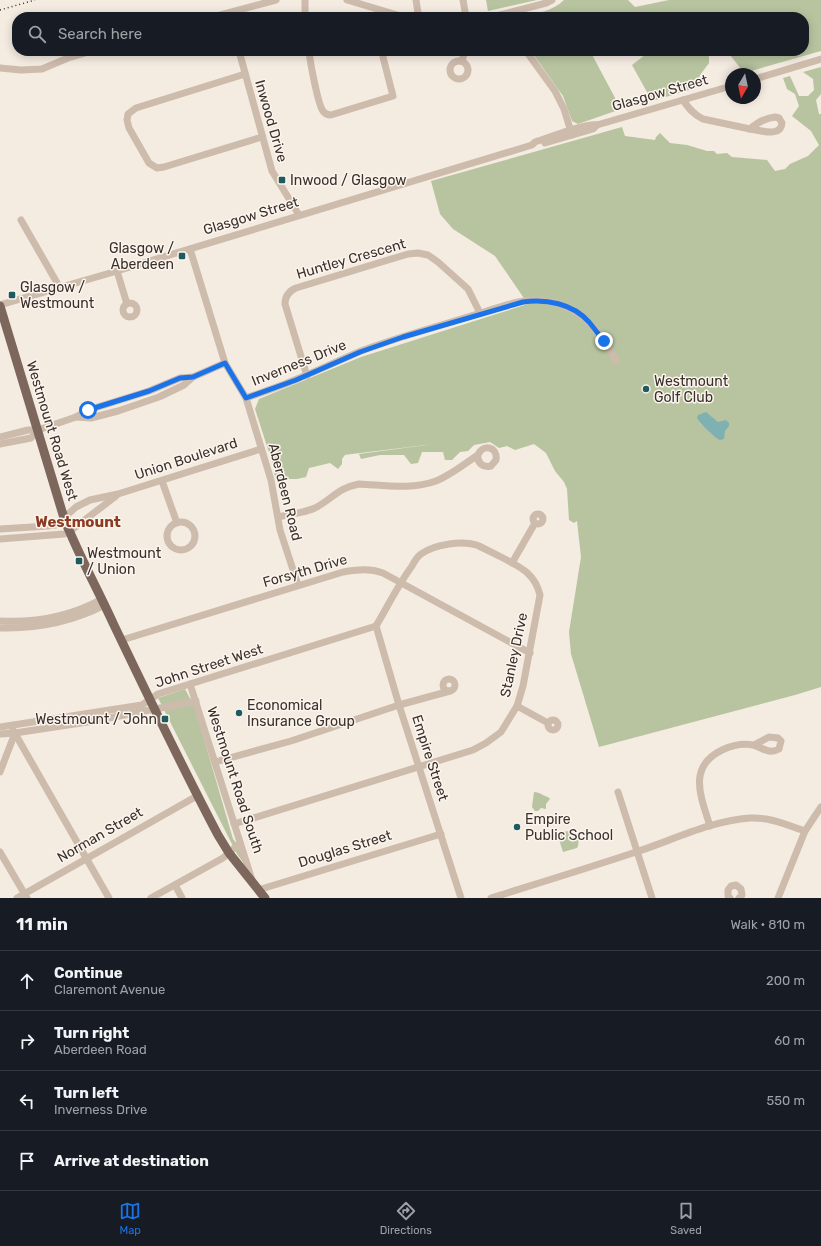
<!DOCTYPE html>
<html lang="en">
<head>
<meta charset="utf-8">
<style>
	:root { --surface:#171b24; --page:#20242c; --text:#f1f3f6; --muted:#9ea1a6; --line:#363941; --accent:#1a73e8 }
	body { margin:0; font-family:Rubik,sans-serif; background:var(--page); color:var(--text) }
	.compass { position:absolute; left:725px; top:68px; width:36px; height:36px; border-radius:50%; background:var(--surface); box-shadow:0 2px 10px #0003; rotate:189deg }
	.stop { position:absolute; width:12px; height:12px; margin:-9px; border:3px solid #1a73e8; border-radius:50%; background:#fff }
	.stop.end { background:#1a73e8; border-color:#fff; box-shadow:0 1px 4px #0008 }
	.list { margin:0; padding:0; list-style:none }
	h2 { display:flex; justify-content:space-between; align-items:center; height:52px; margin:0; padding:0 16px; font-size:17px }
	h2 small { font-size:13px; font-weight:400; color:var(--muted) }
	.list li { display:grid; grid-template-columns:26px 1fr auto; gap:12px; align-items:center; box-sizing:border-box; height:60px; padding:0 16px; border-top:1px solid var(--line) }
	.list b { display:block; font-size:15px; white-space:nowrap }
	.list p { margin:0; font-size:13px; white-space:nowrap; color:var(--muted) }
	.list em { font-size:13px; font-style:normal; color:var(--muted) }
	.icon { flex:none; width:22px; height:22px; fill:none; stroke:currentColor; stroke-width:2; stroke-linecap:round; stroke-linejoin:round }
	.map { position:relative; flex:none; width:821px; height:898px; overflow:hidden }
	.search { position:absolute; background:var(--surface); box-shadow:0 2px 10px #0003; left:12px; right:12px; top:12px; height:44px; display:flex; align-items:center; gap:10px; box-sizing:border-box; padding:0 14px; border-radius:16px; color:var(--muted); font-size:15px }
	.sheet { height:292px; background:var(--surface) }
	nav { display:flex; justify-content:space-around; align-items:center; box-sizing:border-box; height:56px; border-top:1px solid var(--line); background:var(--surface); font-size:11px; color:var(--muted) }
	nav a { display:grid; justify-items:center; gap:2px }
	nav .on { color:var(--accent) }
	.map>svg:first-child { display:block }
</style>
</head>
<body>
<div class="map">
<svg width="821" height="898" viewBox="0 0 821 898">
	<rect width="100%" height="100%" fill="#f4ebe1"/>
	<g fill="#b8c4a0">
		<polygon points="486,0 537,0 488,11"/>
		<path d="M564,0H628L635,7L669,0H821V51L744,73L727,51H804V17H617L616,15L608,17H523C537,13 553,11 564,0Z"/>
		<polygon points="531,51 590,51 621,109 578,124 572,121 563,96"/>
		<polygon points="638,51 709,51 709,63 700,75 696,88 652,101 632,65 645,55 643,52 640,54"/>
		<polygon points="821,67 821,94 816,100 819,114 821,114 821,687 795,695 599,747 571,654 569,632 581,557 577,521 574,523 569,520 567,489 564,482 555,471 546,453 534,444 515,450 507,446 499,448 490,442 474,445 468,451 460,452 452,460 445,460 443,452 422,452 418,463 411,464 404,455 380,455 361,459 359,454 434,444 344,455 345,455 342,459 342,464 338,469 330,463 309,468 306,477 297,479 276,479 274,473 275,471 255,409 259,399 361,357 528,304 495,256 453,229 440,214 431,181 622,127 625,136 655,140 656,137 660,133 670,143 687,145 707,151 714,151 717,154 727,153 732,157 767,160 775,171 785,169 790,164 808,156 819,145 811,131 792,116 799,106 795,94 787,89 783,78 790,76 799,96 808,96 814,90 813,79 803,72"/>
		<polygon points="185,689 195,708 233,839 242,850 246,866 237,854 158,698"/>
		<path d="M534,792C540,792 543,796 548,797L550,799L546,804V809L541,808L538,811H535L532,807Z"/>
		<path d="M574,830C576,837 581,841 577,848L563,852L557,833Z"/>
	</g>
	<path fill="#7fb0b2" d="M706,412L718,422L726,420L729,423V426L725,431L724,439L720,440C715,438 700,423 697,418L698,415Z"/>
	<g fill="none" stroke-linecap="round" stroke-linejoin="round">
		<g stroke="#cdbbac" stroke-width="7">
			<polyline points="305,0 305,17"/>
			<polyline points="347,0 404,17"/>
			<polyline points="416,0 418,13 418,17"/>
			<polyline points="463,0 466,17"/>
			<polyline points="213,17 276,0"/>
			<polyline points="492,17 546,3 552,0"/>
			<polyline points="239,51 272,171 299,215"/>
			<path d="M309,51C310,61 318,105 323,111C325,114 328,115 331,115L393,96L383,57V51"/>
			<polyline points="526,51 555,91 564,109 572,135"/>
			<circle cx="459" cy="70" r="9"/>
			<polyline points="462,61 465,51"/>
			<polyline points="0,68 21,70 42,69 68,58 92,51"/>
			<polyline points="245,74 136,108 128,114 127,120 129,128 149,163 157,168 164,167 262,137"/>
			<polyline points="755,79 821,59"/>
			<path d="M683,100C689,109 694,115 703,119L750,129"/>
			<path d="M775,117L779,118L782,123C781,138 760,130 750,129C758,122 765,118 775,117Z"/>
			<polyline points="545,143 593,129 597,125"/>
			<polyline points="21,220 60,288"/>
			<polyline points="190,249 225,363 246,398 271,480 280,530 298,585"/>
			<polyline points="117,271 127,304"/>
			<circle cx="130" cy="310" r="7"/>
			<path d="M0,305L117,271L532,145L535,142C548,138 586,123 597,125L731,86"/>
			<path d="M307,376L285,304C285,296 289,291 296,288L408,254L418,253L428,255L438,262L468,289L480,313"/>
			<path d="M246,398C263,392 281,386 297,379C319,370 340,360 361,351C398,337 436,327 474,315C495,309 526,296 548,301C583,308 599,331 616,361"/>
			<polyline points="76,417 91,418 118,411 159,397 184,385 193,377 225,363"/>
			<polyline points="0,437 28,430 38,430 76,417 88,410 149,391 180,378 193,377"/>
			<polyline points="0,444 31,438 38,430"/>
			<polyline points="162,481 177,523"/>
			<circle cx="538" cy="519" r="5"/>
			<path d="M278,517C290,514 304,513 315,508C332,499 338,488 359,484C383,485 412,490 436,481C451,475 464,464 478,455C483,443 498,447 496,460L491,466C483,468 477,463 478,455"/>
			<circle cx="181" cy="536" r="14"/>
			<polyline points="0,529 48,526 56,525 76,507 90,500 118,494 261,449"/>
			<polyline points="0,539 64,534 69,532 116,496"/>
			<polyline points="512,563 535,523"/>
			<path d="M0,621C36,623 71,616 102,599"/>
			<polyline points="376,626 399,705 461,898"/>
			<path d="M0,628C37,629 72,622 105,605"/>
			<path d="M122,640L343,572C357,570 369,568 383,573L530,653"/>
			<circle cx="449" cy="685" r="6"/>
			<polyline points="190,684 252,880"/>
			<polyline points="517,706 548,723"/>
			<circle cx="553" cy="725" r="5"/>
			<polyline points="0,727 142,705 158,694 376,626"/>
			<polyline points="13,730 109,898"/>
			<polyline points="0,734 15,733 94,721 196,701"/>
			<polyline points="215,762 291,741 399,705 450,691"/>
			<polyline points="0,772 15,733"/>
			<polyline points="618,792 652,898"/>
			<path d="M234,824L473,750L486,743L501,732L517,706L523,686L540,595C535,574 522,568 503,558C495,554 487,550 479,546C463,540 435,544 421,554C417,557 414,562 412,566C398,585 388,606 376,626"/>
			<path d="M710,826C701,797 687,767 722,750C731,746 742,743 753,745C762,747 768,755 779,749L781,741L778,738L769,737L754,745"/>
			<polyline points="0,852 27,898"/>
			<polyline points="175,885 182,898"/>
			<polyline points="260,894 258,890 441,834"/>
			<polyline points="17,898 197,796"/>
			<polyline points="151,898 223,858 240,843"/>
			<path d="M491,898C539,883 588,868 636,852C673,840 710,821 750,818C770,817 787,825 805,831"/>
			<polyline points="730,898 728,896 728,890 731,886 736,885 741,889 742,895 739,898"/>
			<polyline points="778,898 805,831 821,807"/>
		</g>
		<path stroke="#7d675c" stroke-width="9" d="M0,306L64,518C78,554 97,588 113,623C147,694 181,765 218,835L229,853L265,898"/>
		<polyline stroke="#3b302b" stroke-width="1.5" stroke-dasharray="1 3" stroke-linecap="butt" points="0,10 35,0"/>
	</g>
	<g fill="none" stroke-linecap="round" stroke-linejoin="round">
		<path stroke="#1a73e8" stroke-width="5" d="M88,410L149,391L180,378L193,377L225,363L246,398L296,380L360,352L403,337L523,302C546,299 572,303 589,322C594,328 599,335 604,341"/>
	</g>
	<g fill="#1f5a5e" stroke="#fbf5ee" stroke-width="1.5">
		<rect x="278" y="176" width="8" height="8" rx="2"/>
		<rect x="178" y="252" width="8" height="8" rx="2"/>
		<rect x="8" y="291" width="8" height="8" rx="2"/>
		<circle cx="646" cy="389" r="4"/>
		<rect x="75" y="557" width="8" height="8" rx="2"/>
		<circle cx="239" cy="713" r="4"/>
		<rect x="161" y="715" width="8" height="8" rx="2"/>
		<circle cx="517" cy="827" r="4"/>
	</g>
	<g text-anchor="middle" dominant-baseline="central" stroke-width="3" stroke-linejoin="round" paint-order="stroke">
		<g font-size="14" fill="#3b302b" stroke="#fbf5ee">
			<text transform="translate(660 93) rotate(-16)">Glasgow Street</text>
			<text transform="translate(271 121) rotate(74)">Inwood Drive</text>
			<text transform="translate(251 216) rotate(-17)">Glasgow Street</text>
			<text transform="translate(351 259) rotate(-16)">Huntley Crescent</text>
			<text transform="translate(299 363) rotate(-22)">Inverness Drive</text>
			<text transform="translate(52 431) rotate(73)">Westmount Road West</text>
			<text transform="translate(186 459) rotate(-18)">Union Boulevard</text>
			<text transform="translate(285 492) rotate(76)">Aberdeen Road</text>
			<text transform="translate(305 571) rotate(-16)">Forsyth Drive</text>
			<text transform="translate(514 655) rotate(-78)">Stanley Drive</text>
			<text transform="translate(209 666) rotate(-18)">John Street West</text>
			<text transform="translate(430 758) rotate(72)">Empire Street</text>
			<text transform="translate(235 780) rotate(72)">Westmount Road South</text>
			<text transform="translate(100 835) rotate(-30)">Norman Street</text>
			<text transform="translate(345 849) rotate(-17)">Douglas Street</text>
		</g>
		<g font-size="14" fill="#3b302b" stroke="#fbf5ee" text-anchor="start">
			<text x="290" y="180">Inwood / Glasgow</text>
			<text x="174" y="248" text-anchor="end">Glasgow /<tspan x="174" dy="16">Aberdeen</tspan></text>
			<text x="20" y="287">Glasgow /<tspan x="20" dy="16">Westmount</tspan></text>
			<text x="654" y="381">Westmount<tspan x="654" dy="16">Golf Club</tspan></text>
			<text x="87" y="553">Westmount<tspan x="87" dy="16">/ Union</tspan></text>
			<text x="247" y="705">Economical<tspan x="247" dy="16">Insurance Group</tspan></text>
			<text x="157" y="719" text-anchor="end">Westmount / John</text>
			<text x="525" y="819">Empire<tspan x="525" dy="16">Public School</tspan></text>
		</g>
		<g font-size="15" font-weight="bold" fill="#8c3b22" stroke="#fbf5ee">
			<text x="78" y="522">Westmount</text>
		</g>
	</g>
</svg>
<svg class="compass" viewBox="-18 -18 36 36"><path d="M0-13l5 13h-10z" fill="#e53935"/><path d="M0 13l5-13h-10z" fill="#9ea1a6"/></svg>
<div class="stop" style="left:88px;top:410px"></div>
<div class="stop end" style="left:604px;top:341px"></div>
<div class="search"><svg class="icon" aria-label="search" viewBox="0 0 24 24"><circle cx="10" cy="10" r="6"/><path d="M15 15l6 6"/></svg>Search here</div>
</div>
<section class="sheet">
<h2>11 min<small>Walk · 810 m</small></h2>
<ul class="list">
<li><svg class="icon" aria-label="ahead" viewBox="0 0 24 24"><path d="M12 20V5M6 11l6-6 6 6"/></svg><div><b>Continue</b><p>Claremont Avenue</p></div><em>200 m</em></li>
<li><svg class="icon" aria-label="right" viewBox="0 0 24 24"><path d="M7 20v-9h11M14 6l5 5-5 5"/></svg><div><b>Turn right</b><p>Aberdeen Road</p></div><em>60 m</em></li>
<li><svg class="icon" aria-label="left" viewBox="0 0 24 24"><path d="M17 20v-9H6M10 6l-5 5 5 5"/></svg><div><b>Turn left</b><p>Inverness Drive</p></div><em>550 m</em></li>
<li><svg class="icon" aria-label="arrive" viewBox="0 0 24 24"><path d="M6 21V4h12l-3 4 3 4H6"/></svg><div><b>Arrive at destination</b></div></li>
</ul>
</section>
<nav>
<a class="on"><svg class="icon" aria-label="map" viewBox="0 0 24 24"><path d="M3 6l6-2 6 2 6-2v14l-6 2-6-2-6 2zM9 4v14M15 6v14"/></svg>Map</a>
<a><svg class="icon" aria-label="directions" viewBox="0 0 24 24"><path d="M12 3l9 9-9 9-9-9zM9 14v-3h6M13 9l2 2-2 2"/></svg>Directions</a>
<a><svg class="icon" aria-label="saved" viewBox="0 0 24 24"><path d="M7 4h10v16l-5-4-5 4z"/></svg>Saved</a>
</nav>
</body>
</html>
